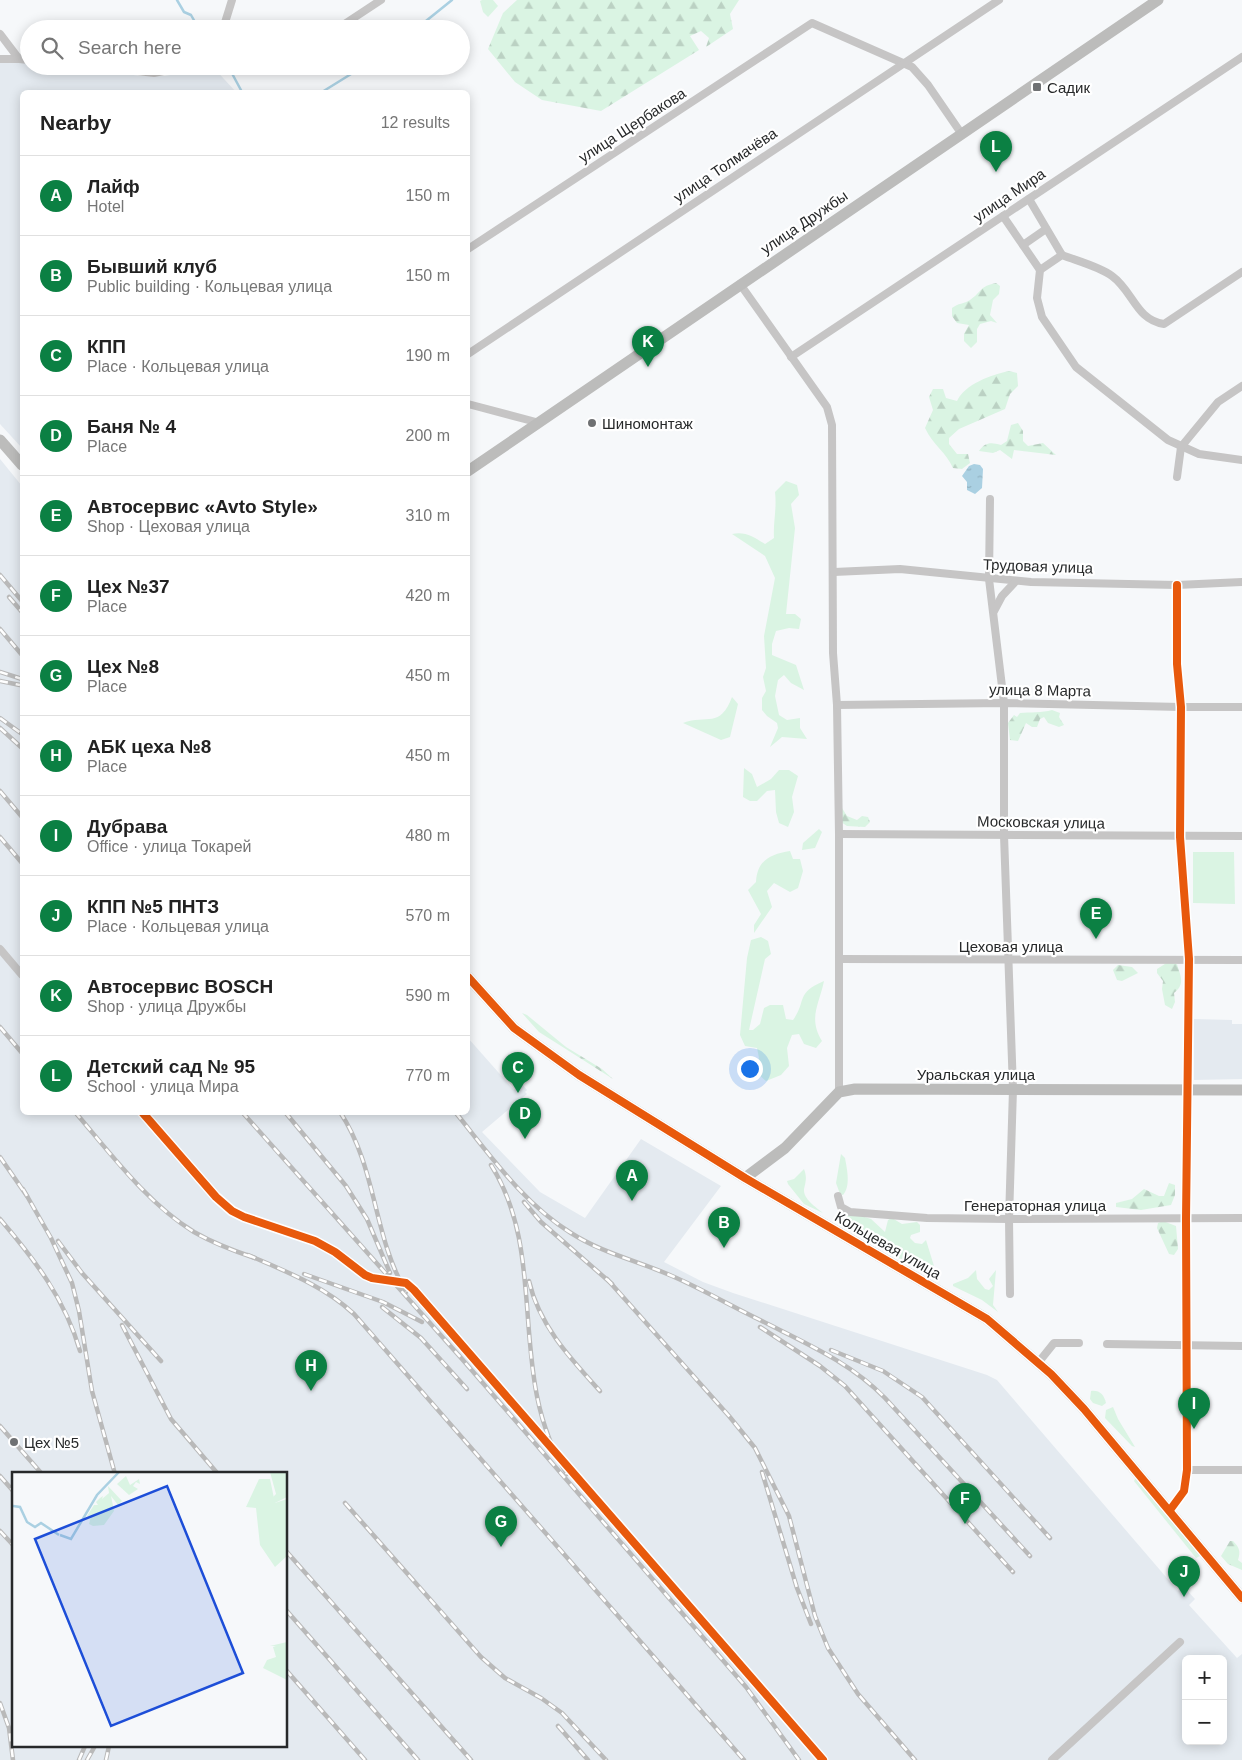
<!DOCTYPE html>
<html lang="en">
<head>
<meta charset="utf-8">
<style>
	:root { --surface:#fff; --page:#f2f2f2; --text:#222; --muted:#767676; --line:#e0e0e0; --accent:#0b8043 }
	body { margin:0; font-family:Helvetica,sans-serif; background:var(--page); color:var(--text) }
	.controls { position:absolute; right:15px; bottom:15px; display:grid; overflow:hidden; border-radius:8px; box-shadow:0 2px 12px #0003 }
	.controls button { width:45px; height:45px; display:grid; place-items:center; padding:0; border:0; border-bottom:1px solid var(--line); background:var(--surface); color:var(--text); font:25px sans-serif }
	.you { position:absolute; left:749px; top:1068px; width:18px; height:18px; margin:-12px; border:4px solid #fff; border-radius:50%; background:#1a73e8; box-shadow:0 0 0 8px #1a73e833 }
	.badge { display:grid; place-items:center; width:32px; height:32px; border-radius:50%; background:var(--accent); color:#fff; font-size:16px; font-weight:700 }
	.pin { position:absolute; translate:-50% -41px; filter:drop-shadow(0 1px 2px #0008) }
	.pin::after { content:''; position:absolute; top:26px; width:18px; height:15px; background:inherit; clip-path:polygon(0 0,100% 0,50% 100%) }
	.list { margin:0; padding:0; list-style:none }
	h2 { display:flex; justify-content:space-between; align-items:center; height:65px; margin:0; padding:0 20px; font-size:21px }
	h2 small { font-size:16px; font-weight:400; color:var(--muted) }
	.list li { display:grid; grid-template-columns:32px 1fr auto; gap:15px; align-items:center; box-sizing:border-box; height:80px; padding:0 20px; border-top:1px solid var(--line) }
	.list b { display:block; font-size:19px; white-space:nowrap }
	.list p { margin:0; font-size:16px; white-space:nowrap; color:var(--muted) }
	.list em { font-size:16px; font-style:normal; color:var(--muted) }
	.icon { flex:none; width:28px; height:28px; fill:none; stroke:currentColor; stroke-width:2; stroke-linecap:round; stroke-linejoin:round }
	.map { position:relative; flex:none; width:1242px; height:1760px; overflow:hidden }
	.search { position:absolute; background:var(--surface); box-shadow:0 2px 12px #0003; left:20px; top:20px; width:450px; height:55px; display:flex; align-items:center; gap:12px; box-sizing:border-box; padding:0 18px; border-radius:28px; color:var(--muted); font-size:19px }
	.panel { position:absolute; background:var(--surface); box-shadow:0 2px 12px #0003; left:20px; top:90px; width:450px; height:1025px; border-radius:8px }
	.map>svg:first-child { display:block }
</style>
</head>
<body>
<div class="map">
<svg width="1242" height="1760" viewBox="0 0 1242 1760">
	<defs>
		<pattern id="forest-firs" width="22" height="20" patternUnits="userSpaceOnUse" patternTransform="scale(1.25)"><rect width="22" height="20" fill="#daf4e3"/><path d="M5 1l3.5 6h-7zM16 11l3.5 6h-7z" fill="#bbd1c3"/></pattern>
		<pattern id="water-ripples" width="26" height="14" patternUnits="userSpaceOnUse" patternTransform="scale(1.25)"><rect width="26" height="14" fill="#aad0e2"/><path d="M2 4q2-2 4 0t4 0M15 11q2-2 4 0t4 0" fill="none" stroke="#92b3c2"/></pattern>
	</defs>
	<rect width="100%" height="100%" fill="#f6f8fa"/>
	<g fill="#e4eaf0" fill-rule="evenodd">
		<polygon points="0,63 29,63 29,66 65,66 141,76 165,76 180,73 195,66 212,66 236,92 22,92 22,448 0,424"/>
		<path d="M0,459L22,486V1112H468V1038L514,1090L521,1083L527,1090L525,1092L527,1094L482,1132L540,1192L585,1218L641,1139L721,1186L664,1262L703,1282L733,1293L987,1375L997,1380L1178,1591L1183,1586L1195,1599L1189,1605L1237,1658L1242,1654V1760H0ZM14,1474H286V1746H14ZM1186,1659H1223V1741H1186Z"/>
		<polygon points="1194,1019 1232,1020 1232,1024 1242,1024 1242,1079 1194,1080"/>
	</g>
	<g fill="#daf4e3">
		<polygon points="482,0 493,0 498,6 488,17 483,12 480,1"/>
		<path d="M786,481L797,485L799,495L791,504L795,528L786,614H795L801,619L799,629L789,628L776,631L772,644V655L796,665L804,690L791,683L784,675L778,680L775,696L779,715L787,720L800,718V728L807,739L782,737L770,747L778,728L777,723L767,716L762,710V698L766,691L763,677L766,668L764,636L775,578L765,556L732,534C745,531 754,537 765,544L774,538C773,522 777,509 775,492Z"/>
		<path d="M732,697L738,704L730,737L721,740L683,723C707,714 720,729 732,697Z"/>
		<polygon points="744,768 752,774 757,787 771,779 779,770 789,770 798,776 792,797 794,812 788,827 779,823 776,812 775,790 767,791 757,801 750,801 743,797"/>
		<polygon points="819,829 822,832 815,848 802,850 803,843"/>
		<path d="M790,851L793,859H800L803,871L798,888L790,892L774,883L767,891L772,907L754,933V925L761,914L748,890L756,882C757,860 771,854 790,851Z"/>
		<polygon points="1193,852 1234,852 1235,904 1193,903"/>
		<path d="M761,937L768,941L771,954L765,959L749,1030H753L760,1024L764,1008L770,1005H783L786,1019L793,1020C807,1001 795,993 824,981C819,1005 808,1018 822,1041L816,1048L804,1044L799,1034L792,1035L787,1048L789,1066L781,1075L766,1081L754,1071L759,1058L757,1048L745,1046L740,1035L747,958L751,940Z"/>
		<path d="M841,1154L845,1158C847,1169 851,1186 843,1195L840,1194L836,1183Z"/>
		<path d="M804,1169C807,1177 806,1181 804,1189C803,1199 816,1207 823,1213L804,1204L788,1184L787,1181L794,1179Z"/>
		<polygon points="842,1210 871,1219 885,1232 888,1220 892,1218 902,1224 917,1222 920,1225 920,1232 911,1235 910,1238 915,1243 922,1244 926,1240 934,1266 929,1273 923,1272 836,1222 837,1212"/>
		<polygon points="976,1270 977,1279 985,1289 989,1290 993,1286 989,1279 996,1270 993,1305 998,1312 982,1300 953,1286 953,1284 968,1278"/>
		<path d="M1091,1391C1100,1390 1104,1395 1106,1403L1102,1406L1093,1403L1090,1399Z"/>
		<polygon points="1113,1407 1118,1419 1135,1447 1132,1446 1105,1418 1106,1410"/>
		<polygon points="1136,1477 1200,1556 1196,1558 1134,1481"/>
	</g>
	<g fill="url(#forest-firs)">
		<polygon points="517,0 739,0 730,14 733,29 706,47 709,38 701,31 690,36 699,50 601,111 542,100 515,82 488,49 503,13"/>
		<path d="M996,283L1000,286L999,294L993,300L990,315L997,323L991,321L980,324L977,329V342L971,348L964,341V334L969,325L957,323L952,316V308C958,303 964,304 970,300C983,291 978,287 996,283Z"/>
		<path d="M1009,371L1017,373L1018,386L1010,394L1005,409L959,429L949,438V444L957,454H968L970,463L962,469L953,468C946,452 933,445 925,428L933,410L929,397L933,389H943L946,398L957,401C965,384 991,375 1009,371Z"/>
		<path d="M1018,423L1023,431V441L1028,446L1043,443L1056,455L1014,450L1012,459L1000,450L993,453L979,451C985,442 991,442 1001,445L1007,441L1011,425Z"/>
		<path d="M1052,710L1060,713L1059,717L1064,725L1059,727L1048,723L1044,717L1040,719L1037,727H1032L1026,723L1018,741L1010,740L1008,723L1014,715L1017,717L1020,713C1030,712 1042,713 1052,710Z"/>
		<polygon points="842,808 847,816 857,820 862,816 868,817 870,822 865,827 847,826 841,822"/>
		<path d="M1168,962L1177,964C1180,975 1186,984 1174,993L1175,1002L1172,1009L1165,1005L1162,989L1163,981L1157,973V969Z"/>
		<polygon points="1118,965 1132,967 1138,973 1122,981 1117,980 1113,970"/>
		<polygon points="522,1013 527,1015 566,1047 602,1069 613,1079 539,1032"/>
		<polygon points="1169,1183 1175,1185 1175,1195 1171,1205 1141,1210 1116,1207 1116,1203 1132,1199 1144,1189 1159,1196 1164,1196"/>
		<polygon points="1163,1221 1176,1226 1178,1249 1174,1255 1169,1254 1157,1228 1158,1223"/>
		<path d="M1230,1541H1233C1239,1547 1241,1551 1238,1560L1242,1563V1570L1228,1564L1221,1556Z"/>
	</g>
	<polygon fill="url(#water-ripples)" points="974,464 980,465 983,469 982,488 975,494 967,490 967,482 962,476 969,466"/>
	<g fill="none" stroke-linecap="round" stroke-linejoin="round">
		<g stroke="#aad0e2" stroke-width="2.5">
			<polyline points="177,0 184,12 191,15 199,29"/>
			<polyline points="416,29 452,0"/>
			<polyline points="228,66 242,92"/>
			<polyline points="322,92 364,66"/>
		</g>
		<g stroke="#c6c5c5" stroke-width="8">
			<polyline points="223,29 232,0"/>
			<polyline points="337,29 381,0"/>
			<polyline points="0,34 19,59 29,60"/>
			<polyline points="0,59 19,59"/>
			<polyline points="98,66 154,73 186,66"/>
			<polyline points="273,70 279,66"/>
			<polyline points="1029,199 1062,255"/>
			<polyline points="1003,216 1040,270"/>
			<polyline points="1023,245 1046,229"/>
			<polyline points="468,249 812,23 912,67 928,85 961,133"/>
			<path d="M1242,272L1164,324C1136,320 1133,291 1112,276C1098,266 1077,261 1062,255L1040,270L1037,298L1042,317L1076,367L1168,440L1199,454L1242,460"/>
			<polyline points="740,284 827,407 832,425 833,653 837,705 839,834 839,1092"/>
			<polyline points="468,354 999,0"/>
			<polyline points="791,357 1242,57"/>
			<polyline points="468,404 536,422"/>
			<polyline points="1177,477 1181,447 1218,402 1242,386"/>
			<polyline points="990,499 989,579 1004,703 1004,835 1013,1089 1009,1219 1010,1294"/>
			<polyline points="834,572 900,569 1031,582 1177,585 1242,582"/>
			<polyline points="994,611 1002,596 1016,581"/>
			<polyline points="837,705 1004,703 1181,707 1242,707"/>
			<polyline points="839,834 1242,836"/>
			<polyline points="0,949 22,975"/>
			<polyline points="839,959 1242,960"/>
			<polyline points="142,1112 216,1197 232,1211 244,1217 315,1241 335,1252 365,1275 372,1278 406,1283 414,1290 823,1760"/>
			<polyline points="838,1196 841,1207 850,1212 927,1218 1009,1219 1242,1218"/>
			<polyline points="1107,1344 1242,1346"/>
			<polyline points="1038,1363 1054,1343 1079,1343"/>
			<polyline points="1187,1470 1242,1470"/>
			<polyline points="1170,1510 1184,1491 1187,1470 1186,1219 1189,959 1180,837 1181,707 1177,664 1177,585"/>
			<polyline points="1052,1760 1180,1642"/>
		</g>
		<g stroke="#bcbcbb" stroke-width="11">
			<polyline points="0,440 22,465"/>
			<polyline points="468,471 1158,0"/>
			<polyline points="468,977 514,1028 579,1075 745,1178 987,1319 1051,1374 1084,1409 1242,1598"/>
			<polyline points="745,1178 785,1148 839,1092 855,1089 1242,1090"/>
		</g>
		<g stroke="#b9b9b9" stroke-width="4.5">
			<g id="rail">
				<polyline points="0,575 22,601"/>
				<polyline points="9,597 22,612"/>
				<polyline points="0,629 22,655"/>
				<polyline points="0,672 22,679"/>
				<polyline points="0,681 20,685"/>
				<polyline points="0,718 22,734"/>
				<polyline points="0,728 22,748"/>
				<polyline points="0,791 22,817"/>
				<polyline points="0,837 22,863"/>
				<polyline points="0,1027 22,1053"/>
				<path d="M75,1112C111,1154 147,1203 194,1232C213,1243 234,1251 255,1258"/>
				<polyline points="242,1112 462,1359 746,1687 799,1760"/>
				<polyline points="285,1112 346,1186 367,1219 390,1273"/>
				<path d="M340,1112C377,1168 373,1236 406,1292"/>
				<path d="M456,1113C490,1155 523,1203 571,1233C602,1253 638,1261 672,1276C702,1289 731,1306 760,1320C805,1343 850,1362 885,1398L1030,1556"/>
				<polyline points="0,1157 27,1196"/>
				<path d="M491,1165C550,1258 505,1376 567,1474"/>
				<polyline points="23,1189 51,1238 72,1283 79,1311 92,1391 115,1474"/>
				<polyline points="524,1202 541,1222 612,1284"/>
				<path d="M0,1219C35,1260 65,1299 80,1351"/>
				<polyline points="58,1241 82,1273 161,1361"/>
				<path d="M248,1255C285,1271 324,1286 354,1314L744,1760"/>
				<polyline points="304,1274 383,1302 422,1322"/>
				<polyline points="607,1279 729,1416 755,1448 789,1516 815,1616 828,1648 858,1694 915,1760"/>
				<path d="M529,1281C539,1325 570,1358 600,1391"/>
				<polyline points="382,1307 421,1338 467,1389"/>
				<polyline points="122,1325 171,1419 218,1474"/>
				<polyline points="760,1327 820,1366 845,1386 1013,1572"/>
				<polyline points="831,1350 883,1371 922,1397 1050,1538"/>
				<polyline points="0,1426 42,1474"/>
				<polyline points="762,1472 797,1588 811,1624"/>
				<polyline points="0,1476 14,1492"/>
				<polyline points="345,1503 481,1657 505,1678 541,1698 562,1713 606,1760"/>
				<polyline points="0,1531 14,1546"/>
				<polyline points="286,1551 471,1760"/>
				<polyline points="286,1610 418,1760"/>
				<polyline points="286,1670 365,1760"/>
				<polyline points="0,1703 9,1728 13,1760"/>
				<polyline points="558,1726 588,1760"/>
				<polyline points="79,1760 85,1746"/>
				<polyline points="87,1760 95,1746"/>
				<polyline points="106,1760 109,1746"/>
			</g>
		</g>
		<use href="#rail" stroke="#fff" stroke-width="2.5" stroke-dasharray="8" stroke-linecap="butt"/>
		<g stroke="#fff" stroke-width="11">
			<g id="cycleway">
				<polyline points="468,977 514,1028 579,1075 745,1178 987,1319 1051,1374 1084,1409 1242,1598"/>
				<polyline points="142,1112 216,1197 232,1211 244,1217 315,1241 335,1252 365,1275 372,1278 406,1283 414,1290 823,1760"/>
				<polyline points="1170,1510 1184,1491 1187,1470 1186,1219 1189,959 1180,837 1181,707 1177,664 1177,585"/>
			</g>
		</g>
		<use href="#cycleway" stroke="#e8590c" stroke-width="8"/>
	</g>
	<g fill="#6f7173" stroke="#fff" stroke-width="2">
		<rect x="1032" y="82" width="10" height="10" rx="2.5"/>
		<circle cx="592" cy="423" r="5"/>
		<circle cx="14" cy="1442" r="5"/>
	</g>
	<g text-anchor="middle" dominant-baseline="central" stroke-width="4.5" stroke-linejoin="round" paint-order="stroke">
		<g font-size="15" fill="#27292a" stroke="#fff" text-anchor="start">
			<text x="1047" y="87">Садик</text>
			<text x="602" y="423">Шиномонтаж</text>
			<text x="24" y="1442">Цех №5</text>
		</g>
		<g font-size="15" fill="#27292a" stroke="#fff">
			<text transform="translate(632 125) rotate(-33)">улица Щербакова</text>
			<text transform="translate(725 165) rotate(-34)">улица Толмачёва</text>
			<text transform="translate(1009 195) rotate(-34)">улица Мира</text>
			<text transform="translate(804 222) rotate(-34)">улица Дружбы</text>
			<text transform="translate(1038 566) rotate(2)">Трудовая улица</text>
			<text transform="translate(1040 690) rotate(1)">улица 8 Марта</text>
			<text transform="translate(1041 822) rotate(1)">Московская улица</text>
			<text x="1011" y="946">Цеховая улица</text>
			<text x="976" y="1074">Уральская улица</text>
			<text x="1035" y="1205">Генераторная улица</text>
			<text transform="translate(888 1245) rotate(30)">Кольцевая улица</text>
		</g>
	</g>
	<g transform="translate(12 1472)">
		<rect width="275" height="275" fill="#f6f8fa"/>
		<path d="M275,170V208L251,196L255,188L264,185L261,175L264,174H258Z" fill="#daf4e3"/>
		<path d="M258,0H274L275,8V25L259,33V27L264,22ZM114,4L118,13L127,7L128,12L124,10L121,14L126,17L117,23L105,12ZM96,14L110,29L106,33L99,24L102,39L92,53L81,54L77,52L79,44H75L82,33H86L84,30L88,26L91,24L90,27L97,21Z" fill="#daf4e3"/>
		<path d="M247,7H258L263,31L275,27V84L263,95L248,73L244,36L234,35Z" fill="#daf4e3"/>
		<path fill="none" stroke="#aad0e2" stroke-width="2.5" d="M1,34L8,35L15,50L23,55L29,51L47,63M48,63L59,67L85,23L107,0"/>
		<path fill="#1d4ed8" fill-opacity="0.15" stroke="#1d4ed8" stroke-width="2.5" d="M155,14L231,201L99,254L23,67Z"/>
		<rect width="275" height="275" fill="none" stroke="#27292a" stroke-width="2.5"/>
	</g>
</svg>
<div class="controls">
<button>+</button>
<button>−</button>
</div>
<div class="you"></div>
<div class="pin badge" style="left:632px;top:1201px">A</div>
<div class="pin badge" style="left:724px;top:1248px">B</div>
<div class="pin badge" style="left:518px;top:1093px">C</div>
<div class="pin badge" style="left:525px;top:1139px">D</div>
<div class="pin badge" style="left:1096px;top:939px">E</div>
<div class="pin badge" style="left:965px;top:1524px">F</div>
<div class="pin badge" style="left:501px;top:1547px">G</div>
<div class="pin badge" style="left:311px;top:1391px">H</div>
<div class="pin badge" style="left:1194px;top:1429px">I</div>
<div class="pin badge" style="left:1184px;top:1597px">J</div>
<div class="pin badge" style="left:648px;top:367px">K</div>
<div class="pin badge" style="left:996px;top:172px">L</div>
<div class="search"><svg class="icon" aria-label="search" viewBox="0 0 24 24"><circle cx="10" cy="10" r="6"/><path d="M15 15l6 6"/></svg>Search here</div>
<section class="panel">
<h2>Nearby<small>12 results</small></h2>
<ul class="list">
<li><span class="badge">A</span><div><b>Лайф</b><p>Hotel</p></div><em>150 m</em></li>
<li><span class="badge">B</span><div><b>Бывший клуб</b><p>Public building · Кольцевая улица</p></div><em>150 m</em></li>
<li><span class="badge">C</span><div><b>КПП</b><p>Place · Кольцевая улица</p></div><em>190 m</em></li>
<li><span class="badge">D</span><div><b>Баня № 4</b><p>Place</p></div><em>200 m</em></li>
<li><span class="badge">E</span><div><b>Автосервис «Avto Style»</b><p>Shop · Цеховая улица</p></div><em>310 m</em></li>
<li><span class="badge">F</span><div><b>Цех №37</b><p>Place</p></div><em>420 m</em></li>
<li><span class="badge">G</span><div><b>Цех №8</b><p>Place</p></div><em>450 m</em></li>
<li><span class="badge">H</span><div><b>АБК цеха №8</b><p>Place</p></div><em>450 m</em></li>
<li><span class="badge">I</span><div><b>Дубрава</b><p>Office · улица Токарей</p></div><em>480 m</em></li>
<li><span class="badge">J</span><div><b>КПП №5 ПНТЗ</b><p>Place · Кольцевая улица</p></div><em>570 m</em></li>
<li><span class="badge">K</span><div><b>Автосервис BOSCH</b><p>Shop · улица Дружбы</p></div><em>590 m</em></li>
<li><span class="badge">L</span><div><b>Детский сад № 95</b><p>School · улица Мира</p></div><em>770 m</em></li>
</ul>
</section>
</div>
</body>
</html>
